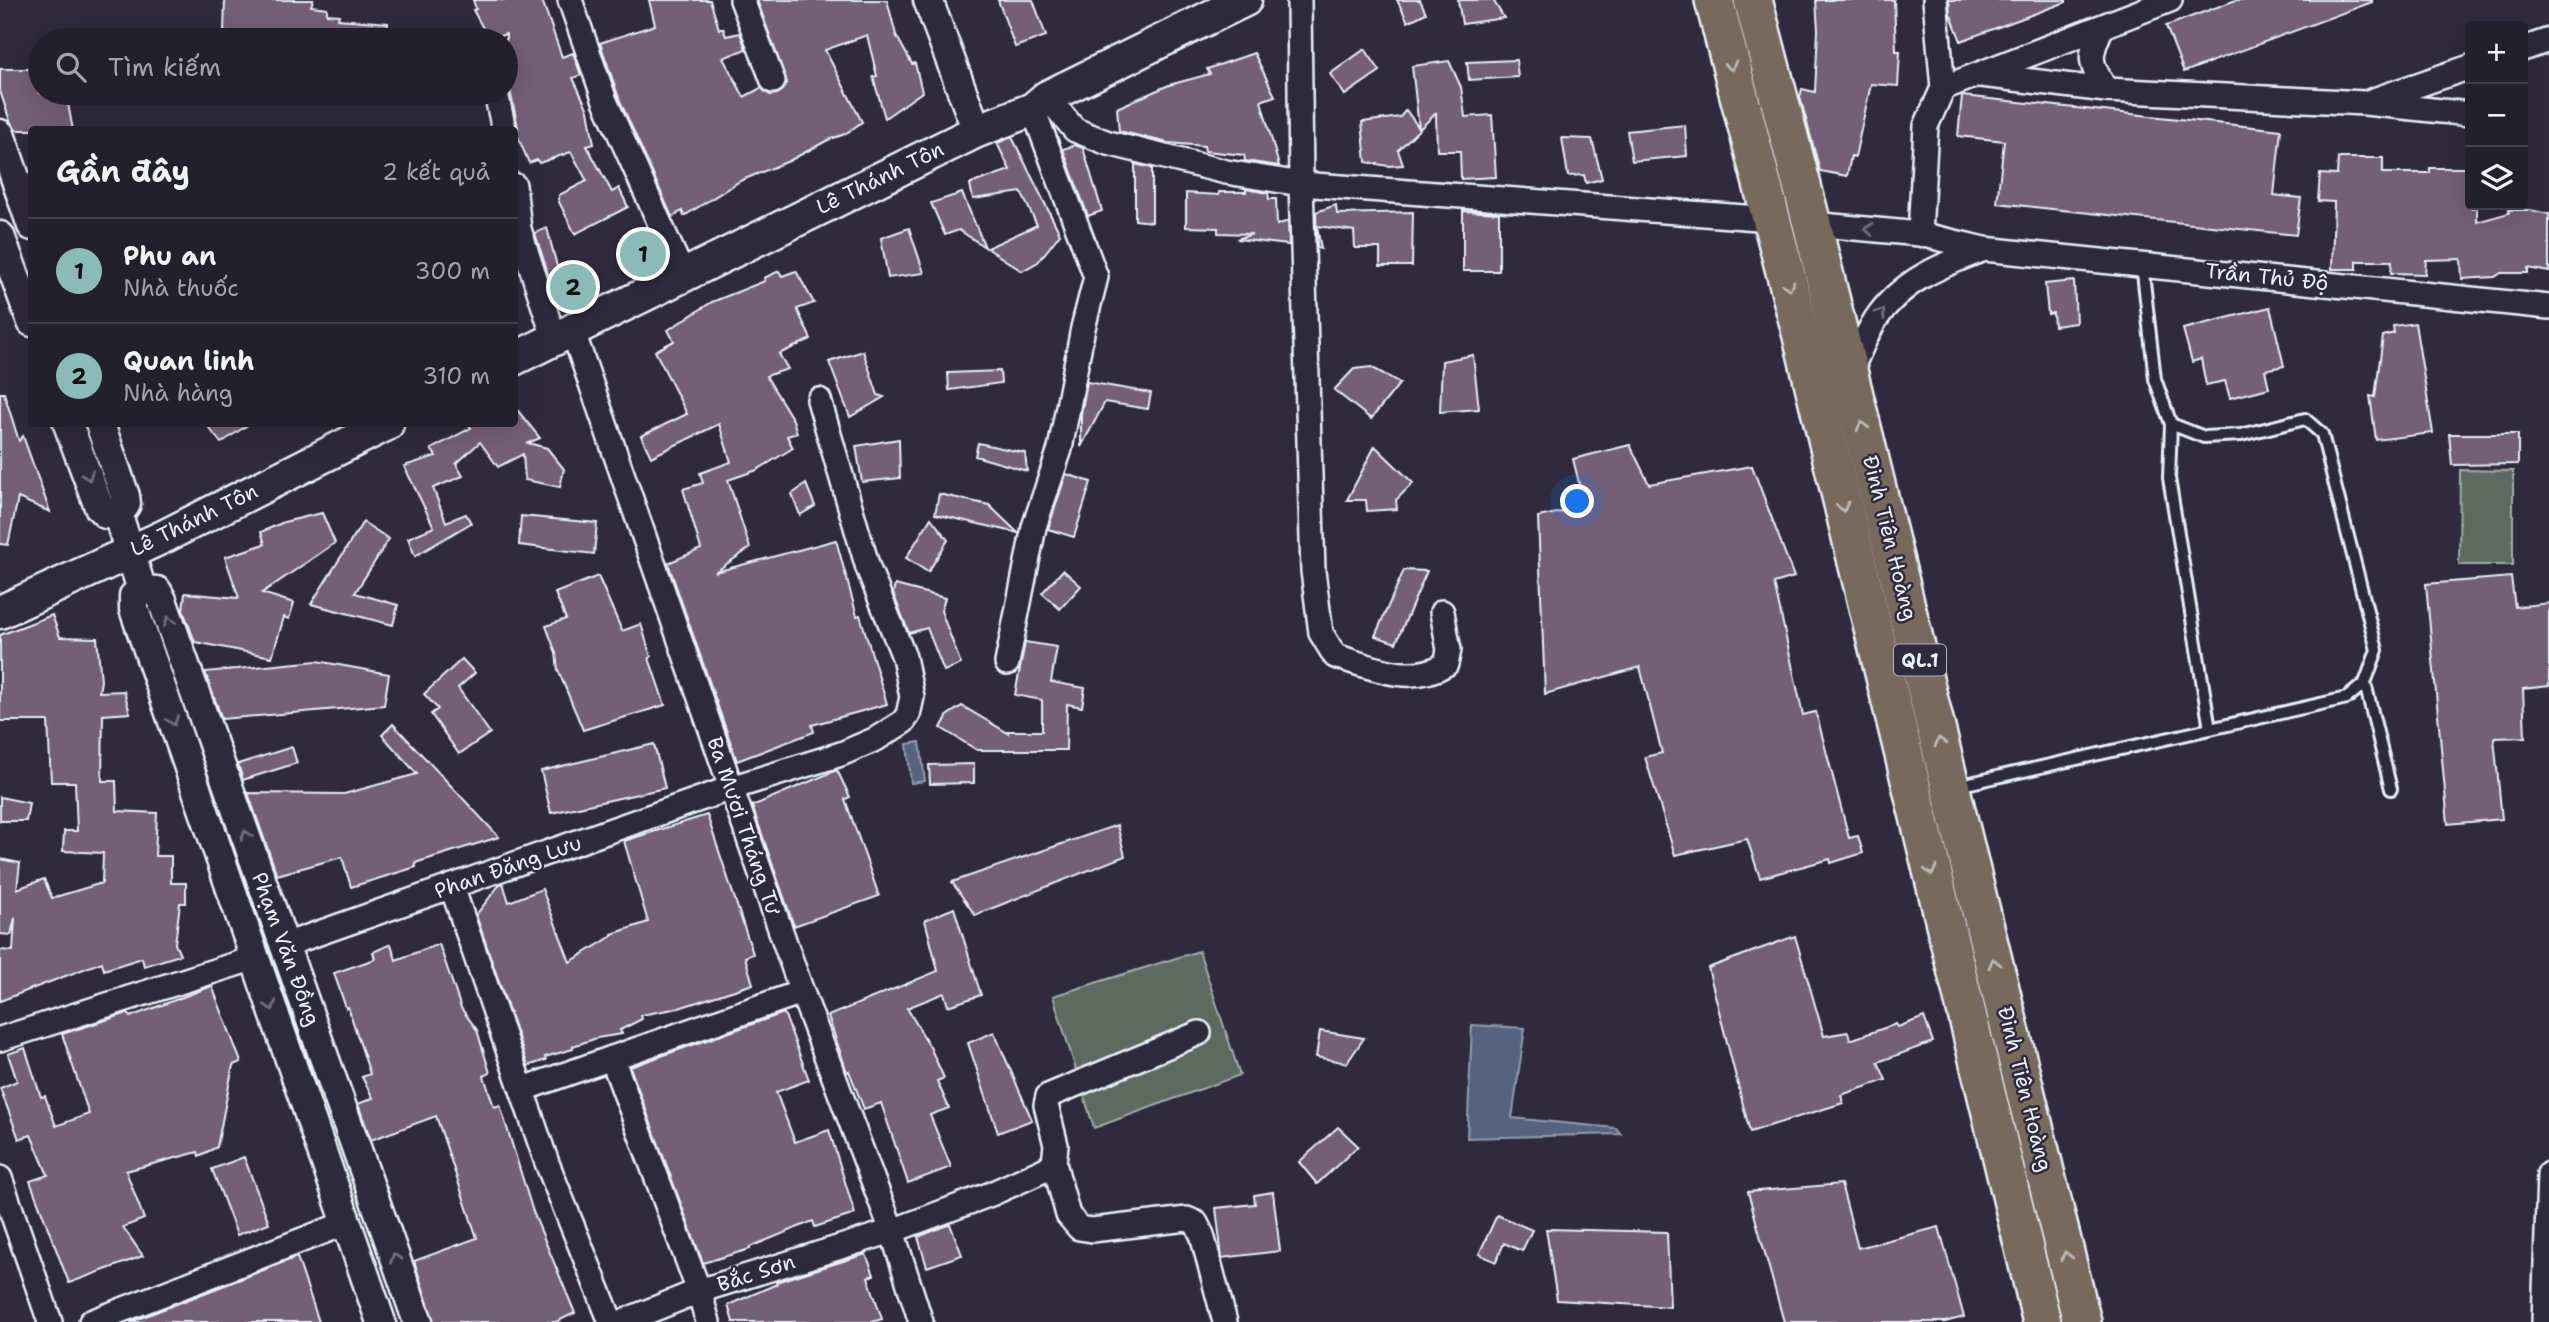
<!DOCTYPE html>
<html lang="vi">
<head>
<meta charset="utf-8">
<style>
	:root { --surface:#23202e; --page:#2b2836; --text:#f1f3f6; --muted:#a3a3aa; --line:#403e4a; --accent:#8bbbb9 }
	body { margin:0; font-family:"Shantell Sans",sans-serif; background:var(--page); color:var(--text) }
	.controls { position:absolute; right:21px; top:21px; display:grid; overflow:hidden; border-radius:7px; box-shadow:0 7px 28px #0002 }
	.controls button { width:63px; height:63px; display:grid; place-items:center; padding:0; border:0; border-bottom:2px solid var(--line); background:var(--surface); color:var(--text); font:35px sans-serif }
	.you { position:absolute; left:1578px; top:502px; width:24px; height:24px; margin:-18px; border:5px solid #fff; border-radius:50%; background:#1a73e8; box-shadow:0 0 0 10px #1a73e833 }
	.badge { display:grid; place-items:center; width:46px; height:46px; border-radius:50%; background:var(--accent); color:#111; font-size:23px; font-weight:700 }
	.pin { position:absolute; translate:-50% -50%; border:4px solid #fff; box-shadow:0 2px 7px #0006 }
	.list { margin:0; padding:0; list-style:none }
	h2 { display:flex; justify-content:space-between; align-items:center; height:91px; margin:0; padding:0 28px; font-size:30px }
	h2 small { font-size:23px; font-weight:400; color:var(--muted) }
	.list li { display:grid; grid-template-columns:46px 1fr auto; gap:21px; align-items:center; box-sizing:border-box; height:105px; padding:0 28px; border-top:2px solid var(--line) }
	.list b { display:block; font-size:26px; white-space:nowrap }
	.list p { margin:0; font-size:23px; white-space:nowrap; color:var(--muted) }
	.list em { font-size:23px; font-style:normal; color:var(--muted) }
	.icon { flex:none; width:38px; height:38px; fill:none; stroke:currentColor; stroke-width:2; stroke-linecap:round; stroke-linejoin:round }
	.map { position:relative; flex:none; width:2549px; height:1322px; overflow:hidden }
	.search { position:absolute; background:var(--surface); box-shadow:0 7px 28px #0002; left:28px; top:28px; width:490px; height:77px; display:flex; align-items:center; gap:18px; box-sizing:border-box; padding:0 24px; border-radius:38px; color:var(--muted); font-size:26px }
	.panel { position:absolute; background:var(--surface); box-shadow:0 7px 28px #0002; left:28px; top:126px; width:490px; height:301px; border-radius:7px }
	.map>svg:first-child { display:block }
</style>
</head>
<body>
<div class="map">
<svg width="2549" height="1322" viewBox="0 0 2549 1322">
	<rect width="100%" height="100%" fill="#2f2a3d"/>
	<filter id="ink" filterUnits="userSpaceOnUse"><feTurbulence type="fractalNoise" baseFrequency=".0143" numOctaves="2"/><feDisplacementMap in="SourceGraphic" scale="14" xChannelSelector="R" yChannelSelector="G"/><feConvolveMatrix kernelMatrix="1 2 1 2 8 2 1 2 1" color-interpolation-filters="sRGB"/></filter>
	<g filter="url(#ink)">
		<g fill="#5b6a60" stroke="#a2aeac" stroke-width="2">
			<polygon points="2460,470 2513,471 2513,565 2459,565"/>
			<polygon points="1199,951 1240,1075 1094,1128 1053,996"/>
		</g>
		<g fill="#55647f" stroke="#909caf" stroke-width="2">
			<polygon points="920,742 925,781 911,783 907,744"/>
			<polygon points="1472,1025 1525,1028 1512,1118 1616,1128 1621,1134 1467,1138"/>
		</g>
		<g fill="#735f77" stroke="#e8f1f8" stroke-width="2">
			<polygon points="225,0 313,0 311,6 327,8 327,14 339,15 338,19 388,23 386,40 264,40 224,32"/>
			<polygon points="473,0 542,0 562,57 573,53 581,75 573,78 588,110 594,144 587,146 612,192 619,188 628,207 575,234 559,202 559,195 587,181 571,152 539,163 537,160 529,163 517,135 518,127 510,90 506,83 506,34 489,39 473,10 476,9"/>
			<polygon points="649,0 710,0 719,29 723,28 726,36 740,33 746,49 723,58 744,97 761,88 770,95 777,94 783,90 787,83 757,0 887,0 896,35 912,64 915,63 922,92 885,118 873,77 877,76 867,35 825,50 862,122 845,134 828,140 789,161 740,181 684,216 682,211 672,217 620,101 600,43 655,25"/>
			<polygon points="998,0 1033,0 1046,36 1015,47"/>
			<polygon points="1397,0 1420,0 1426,13 1408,22"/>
			<polygon points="1458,0 1493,0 1504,18 1462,24"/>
			<polygon points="1816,0 1894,0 1896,51 1900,51 1898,86 1871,84 1855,157 1851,156 1847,176 1820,171 1800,97 1802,89 1815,92 1818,30"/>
			<polygon points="1949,0 2066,0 2066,2 1961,41 1950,13"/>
			<polygon points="2236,0 2372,0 2372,2 2184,72 2166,26"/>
			<polygon points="1365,49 1380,71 1345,95 1330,74"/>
			<polygon points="1254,53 1275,96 1261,101 1279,166 1245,161 1244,155 1205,151 1204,146 1168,143 1119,131 1117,108 1169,85 1210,74 1207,69"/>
			<polygon points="1516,60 1518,77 1469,80 1467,62"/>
			<polygon points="1449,61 1461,87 1465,117 1492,115 1496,177 1461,179 1460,151 1437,151 1436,113 1398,150 1403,165 1388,166 1366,162 1362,122 1400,117 1406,110 1419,128 1412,66"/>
			<polygon points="0,69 40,69 40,93 66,93 73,130 16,130 10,121 0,91"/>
			<polygon points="1962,96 2281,130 2274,195 2301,198 2296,235 1997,203 2004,141 1958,136"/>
			<polygon points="1685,125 1687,156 1632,161 1627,131"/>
			<polygon points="1012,137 1060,234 1038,262 1022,271 987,248 1037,225 1021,192 973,199 970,184 1010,170 997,143"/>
			<polygon points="1562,138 1592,139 1602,179 1586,183 1584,175 1568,176"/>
			<polygon points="1075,145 1083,148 1102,211 1088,216 1063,149"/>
			<polygon points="2338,158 2383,158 2383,173 2430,173 2430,168 2470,168 2470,208 2477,207 2477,222 2509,213 2509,210 2530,210 2549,214 2549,272 2528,268 2528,273 2501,273 2495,277 2462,279 2461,259 2426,260 2425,274 2391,273 2392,261 2357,261 2357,269 2332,269 2334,202 2318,201 2320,174 2337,175"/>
			<polygon points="1135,164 1152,168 1152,222 1135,220"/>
			<polygon points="1246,189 1268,193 1269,199 1276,199 1277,225 1288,221 1289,245 1237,239 1252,234 1218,233 1218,228 1186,227 1186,193 1219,195 1219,192 1246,192"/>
			<polygon points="962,193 985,247 959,230 945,235 931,203"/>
			<polygon points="1336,205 1337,214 1413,212 1412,266 1380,266 1380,248 1355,248 1354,231 1317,226 1321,249 1317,248 1316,212"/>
			<polygon points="1463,211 1499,213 1499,271 1463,271"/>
			<polygon points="547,228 559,274 549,277 535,233"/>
			<polygon points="909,228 924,273 888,278 881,238"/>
			<polygon points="779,271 782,276 796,271 814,303 797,309 811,339 779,354 788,369 766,376 793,420 797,433 787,436 793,448 757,470 728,480 750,548 715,572 836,540 857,616 860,615 887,704 812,725 814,732 737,761 668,563 701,549 683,489 703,483 700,473 731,462 719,424 651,457 641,436 687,414 655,351 674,341 668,330 712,302 765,281 764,278"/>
			<polygon points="2074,281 2076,323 2054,326 2053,313 2048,314 2045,284"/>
			<polygon points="2270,307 2284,366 2265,370 2269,388 2230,398 2225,381 2206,385 2201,359 2192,362 2183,329"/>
			<polygon points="2415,323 2433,433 2376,440 2370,396 2375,397 2383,336 2394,333 2393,326"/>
			<polygon points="863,351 878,395 884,397 850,417 829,362"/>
			<polygon points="1473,355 1479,409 1440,412 1442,361"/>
			<polygon points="1371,367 1400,383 1371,419 1334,390 1354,369"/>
			<polygon points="1000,371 1001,383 949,390 948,373"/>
			<polygon points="1087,382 1151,393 1148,409 1105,402 1081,447 1081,414"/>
			<polygon points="0,393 4,393 19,441 23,436 50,512 18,498 8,545 0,544"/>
			<polygon points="514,406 540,438 528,443 547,448 564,469 560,487 525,480 523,454 498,467 480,442 456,464 463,476 433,488 446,522 466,514 471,523 415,556 408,538 434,527 404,466 436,456 431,449 471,428 468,424 514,424"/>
			<polygon points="206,424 249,424 221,443"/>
			<polygon points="2449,434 2518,434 2518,464 2452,465"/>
			<polygon points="899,439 900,478 862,482 856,446"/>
			<polygon points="978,443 1025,453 1027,471 975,456"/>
			<polygon points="1630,445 1649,484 1752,466 1794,577 1774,583 1803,715 1815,712 1818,720 1849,838 1858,836 1863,853 1831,863 1830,859 1760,878 1747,839 1675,855 1645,757 1662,753 1640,667 1545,694 1538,517 1585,507 1573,459"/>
			<polygon points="1375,446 1413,483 1396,500 1397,509 1367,511 1366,500 1347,500"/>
			<polygon points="1066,474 1091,482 1074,537 1048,529"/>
			<polygon points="806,484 815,506 800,515 792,494"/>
			<polygon points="939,494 989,505 1018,533 935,514"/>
			<polygon points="322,513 335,543 262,593 294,603 289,619 284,617 272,657 195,642 183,610 185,593 239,598 225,557 265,544 261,532 284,522"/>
			<polygon points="521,516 597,523 594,554 519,545"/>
			<polygon points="931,518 948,540 928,572 906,558"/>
			<polygon points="363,522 389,539 355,593 398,605 393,625 311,604"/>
			<polygon points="1063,570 1081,586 1060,609 1042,593"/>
			<polygon points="1404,570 1427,571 1396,643 1375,636"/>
			<polygon points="598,576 622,631 641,624 651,657 649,658 665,705 583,730 558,670 556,653 546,626 566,619 555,593"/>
			<polygon points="2511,577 2515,607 2549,603 2549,686 2523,689 2525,737 2494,738 2502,819 2448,824 2426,584"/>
			<polygon points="895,585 945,598 941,611 961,664 944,671 927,628 909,633 893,593"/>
			<polygon points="52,615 60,637 97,638 101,681 99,692 124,691 130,713 103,715 102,781 116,781 117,811 157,813 155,856 171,856 171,883 186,883 186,903 180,903 175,944 180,955 144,966 142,958 104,970 102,962 0,1001 0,950 13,951 15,918 11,935 0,934 0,859 20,863 17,889 44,879 52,898 102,883 103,853 63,851 64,831 77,831 75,782 51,782 48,721 0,721 0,635"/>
			<polygon points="1025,642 1057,647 1051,682 1085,688 1082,707 1067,704 1066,750 977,750 941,728 948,715 962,706 1008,733 1008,731 1042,731 1042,700 1015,695"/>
			<polygon points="462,659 475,673 458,688 490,733 459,754 431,714 438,709 424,694"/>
			<polygon points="317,661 389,674 384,705 222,719 205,672"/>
			<polygon points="393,724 499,837 415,863 416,867 351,887 342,857 277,875 248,793 344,794 417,774 382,735"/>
			<polygon points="654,744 665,788 551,813 541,771"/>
			<polygon points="292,747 297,763 243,780 238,764"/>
			<polygon points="974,764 974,783 930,784 929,765"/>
			<polygon points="837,770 850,797 845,799 879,896 794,926 752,806"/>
			<polygon points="0,797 29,803 26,821 0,821"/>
			<polygon points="707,815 753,954 745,957 753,984 679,1008 641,1015 642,1019 620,1030 622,1034 597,1038 573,1046 573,1049 545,1057 546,1060 528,1066 476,915 500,884 503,883 509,902 542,889 570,962 612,936 612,934 648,922 624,841"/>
			<polygon points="1117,825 1125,856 975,915 952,882"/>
			<polygon points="954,908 981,995 948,1006 944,993 907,1008 930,1047 944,1078 937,1081 949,1108 930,1115 951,1167 908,1183 881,1103 864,1109 849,1071 847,1072 828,1016 938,971 925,920"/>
			<polygon points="1795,936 1824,1036 1848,1032 1850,1040 1896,1024 1898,1027 1924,1017 1933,1042 1878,1062 1886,1080 1841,1095 1843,1103 1750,1132 1708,968"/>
			<polygon points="391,944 396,960 439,944 461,1008 477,1030 490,1073 484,1076 494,1107 500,1105 533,1212 575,1313 556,1322 434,1322 414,1261 477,1238 436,1116 371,1140 358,1104 373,1098 362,1077 370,1074 348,1007 346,1008 334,973 375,959 373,952"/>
			<polygon points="212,986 241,1062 233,1065 217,1147 199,1156 198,1152 126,1171 144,1219 123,1227 143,1256 69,1283 30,1181 48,1175 31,1135 19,1139 0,1088 17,1081 8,1054 25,1048 41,1097 45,1096 56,1126 89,1114 62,1034 128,1013 130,1017"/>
			<polygon points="784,1013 809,1080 776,1092 795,1142 829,1130 855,1214 815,1227 813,1221 750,1247 750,1249 703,1263 630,1067"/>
			<polygon points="1320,1031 1364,1038 1347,1063 1316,1057"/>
			<polygon points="994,1032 1032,1120 998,1133 968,1043"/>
			<polygon points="1338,1127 1358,1146 1317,1184 1299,1162"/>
			<polygon points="244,1157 269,1223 237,1235 212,1169"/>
			<polygon points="1841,1184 1858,1248 1939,1227 1964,1317 1945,1322 1784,1322 1748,1192"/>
			<polygon points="1273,1192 1280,1251 1222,1258 1216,1208 1255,1204 1254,1195"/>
			<polygon points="1497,1215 1532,1230 1522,1251 1504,1243 1496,1262 1479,1254"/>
			<polygon points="950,1224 962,1255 927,1267 918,1237"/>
			<polygon points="1546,1229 1667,1232 1670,1307 1557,1300"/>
			<polygon points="866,1254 874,1275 868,1277 882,1319 872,1322 733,1322 728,1305 777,1284 776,1282"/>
			<polygon points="297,1257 319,1322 130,1322"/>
		</g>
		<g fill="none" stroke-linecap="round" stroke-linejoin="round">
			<g stroke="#e8f1f8" stroke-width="16">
				<g id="service">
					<polyline points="2171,424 2169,478 2210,729"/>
					<polyline points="2365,683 2391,789"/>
					<polyline points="1957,786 2347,698 2365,683 2377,650 2322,434 2305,419 2241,435 2204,437 2171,424 2155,379 2142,264"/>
				</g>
			</g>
			<g stroke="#e8f1f8" stroke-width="28">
				<g id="minor">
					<polyline points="570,0 605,101 683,275"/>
					<polyline points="742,0 773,81"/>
					<path d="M1299,0L1301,184L1313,571L1321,633L1335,656C1372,667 1410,686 1446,664L1449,650L1442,612"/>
					<polyline points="1935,0 1943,88"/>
					<path d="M2102,27C2088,57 2089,62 2106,90"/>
					<polyline points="2523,49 2549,40"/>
					<polyline points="1981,75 2106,90 2365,103 2470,114"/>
					<polyline points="496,93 504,130"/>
					<polyline points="1047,97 1075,130 1108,143 1226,172 1301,184 1771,219"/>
					<polyline points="2371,101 2470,67"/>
					<polyline points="514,185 519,229 554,338"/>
					<polyline points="1812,224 1920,234 1984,249 2549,307"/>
					<polyline points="1920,234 1926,126 1943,88 2170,0"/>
					<polyline points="572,329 802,992 892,1231 921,1322"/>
					<path d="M1849,373C1858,356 1865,336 1876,319C1902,280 1942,265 1984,249"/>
					<polyline points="1007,663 1034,527 1060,449 1083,328 1096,277 1033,109"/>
					<polyline points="452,887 547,1163 611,1322"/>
					<polyline points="285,945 731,788 841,754 876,739 903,722 908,715 912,697 904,657 868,568 819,400"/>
					<polyline points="0,1039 255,958"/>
					<polyline points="612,1058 699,1291 708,1322"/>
					<polyline points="523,1089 802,992"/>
					<polyline points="1054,1163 1068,1215 1079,1228 1092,1230 1187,1219 1196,1223 1202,1235 1225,1322"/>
					<polyline points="0,1178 50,1322"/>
					<polyline points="91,1322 346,1223"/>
					<polyline points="622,1322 699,1291 892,1231 991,1194 1046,1169 1054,1163 1056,1145 1046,1105 1048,1096 1199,1033"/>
					<polyline points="2544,1322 2549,1174"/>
				</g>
			</g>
			<g stroke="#e8f1f8" stroke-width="33">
				<g id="tertiary">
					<polyline points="928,0 977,131"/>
					<polyline points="0,134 32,226"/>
					<polyline points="0,236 32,322"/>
					<polyline points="68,424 99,507 106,514 118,515 126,504 125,496 100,424"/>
					<polyline points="118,515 142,590"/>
					<polyline points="381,1322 134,609 134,596 142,590 157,591 162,600 418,1322"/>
				</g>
			</g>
			<g stroke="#e8f1f8" stroke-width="37">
				<g id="secondary">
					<polyline points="514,359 977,131 1033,109 1047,97 1245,0"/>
					<polyline points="0,612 165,536 387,424"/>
				</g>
			</g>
			<g stroke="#e8f1f8" stroke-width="42">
				<g id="trunk">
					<polyline points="1714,0 1803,340 2042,1322"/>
					<polyline points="1753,0 1812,224 2082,1322"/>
				</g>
			</g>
			<use href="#service" stroke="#2f2a3d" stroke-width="10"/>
			<use href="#minor" stroke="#2f2a3d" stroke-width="23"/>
			<use href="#tertiary" stroke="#2f2a3d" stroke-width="28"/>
			<use href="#secondary" stroke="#2f2a3d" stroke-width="32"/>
			<use href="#trunk" stroke="#77695c" stroke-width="37"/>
		</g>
		<defs><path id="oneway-chevron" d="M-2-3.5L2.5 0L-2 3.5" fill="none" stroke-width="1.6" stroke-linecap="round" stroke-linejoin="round" transform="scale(1.75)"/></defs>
		<g stroke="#bbbbba">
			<use href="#oneway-chevron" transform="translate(1731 66) rotate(75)"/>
			<use href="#oneway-chevron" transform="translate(1789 286) rotate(75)"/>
			<use href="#oneway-chevron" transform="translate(1862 426) rotate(-104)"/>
			<use href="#oneway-chevron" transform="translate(1843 507) rotate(76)"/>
			<use href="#oneway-chevron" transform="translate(1940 742) rotate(-104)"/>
			<use href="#oneway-chevron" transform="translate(1931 871) rotate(76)"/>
			<use href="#oneway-chevron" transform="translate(1994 963) rotate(-104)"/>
			<use href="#oneway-chevron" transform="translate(2066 1256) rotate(-104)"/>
		</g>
		<g stroke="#70707e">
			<use href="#oneway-chevron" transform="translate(1869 229) rotate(-175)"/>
			<use href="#oneway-chevron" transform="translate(1881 313) rotate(-54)"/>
			<use href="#oneway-chevron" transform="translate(88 476) rotate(70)"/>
			<use href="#oneway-chevron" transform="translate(169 621) rotate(-110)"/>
			<use href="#oneway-chevron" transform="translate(173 721) rotate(71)"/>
			<use href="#oneway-chevron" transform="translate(246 835) rotate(-110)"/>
			<use href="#oneway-chevron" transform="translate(271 1006) rotate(71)"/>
			<use href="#oneway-chevron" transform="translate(395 1258) rotate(-109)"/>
		</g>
	</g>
	<g text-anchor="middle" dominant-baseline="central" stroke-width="5" stroke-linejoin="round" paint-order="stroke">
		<rect fill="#2f2a3d" stroke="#b0b5c0" stroke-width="2" x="1894" y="644.5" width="52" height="31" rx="5"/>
		<g font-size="19" font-weight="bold" fill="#e8f1f8">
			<text x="1920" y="660">QL.1</text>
		</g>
		<g font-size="21" fill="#e8f1f8" stroke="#2f2a3d">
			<text transform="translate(880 178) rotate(-26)">Lê Thánh Tôn</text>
			<text transform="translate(2267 277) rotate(6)">Trần Thủ Độ</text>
			<text transform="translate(194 520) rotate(-26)">Lê Thánh Tôn</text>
			<text transform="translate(1890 538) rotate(76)">Đinh Tiên Hoàng</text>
			<text transform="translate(744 826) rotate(71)">Ba Mươi Tháng Tư</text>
			<text transform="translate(508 867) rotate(-19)">Phan Đăng Lưu</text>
			<text transform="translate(286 949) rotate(70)">Phạm Văn Đồng</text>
			<text transform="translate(2025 1089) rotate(76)">Đinh Tiên Hoàng</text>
			<text transform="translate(756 1273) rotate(-18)">Bắc Sơn</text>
		</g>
	</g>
</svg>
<div class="controls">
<button>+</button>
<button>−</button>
<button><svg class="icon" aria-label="layers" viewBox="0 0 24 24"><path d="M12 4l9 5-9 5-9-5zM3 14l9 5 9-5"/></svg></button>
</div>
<div class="you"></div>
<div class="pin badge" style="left:643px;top:254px">1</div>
<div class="pin badge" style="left:573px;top:287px">2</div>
<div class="search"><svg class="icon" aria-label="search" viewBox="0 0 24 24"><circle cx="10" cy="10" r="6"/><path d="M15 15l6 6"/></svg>Tìm kiếm</div>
<section class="panel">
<h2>Gần đây<small>2 kết quả</small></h2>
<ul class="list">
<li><span class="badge">1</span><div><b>Phu an</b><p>Nhà thuốc</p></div><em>300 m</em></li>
<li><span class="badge">2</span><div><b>Quan linh</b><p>Nhà hàng</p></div><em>310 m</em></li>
</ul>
</section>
</div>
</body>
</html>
